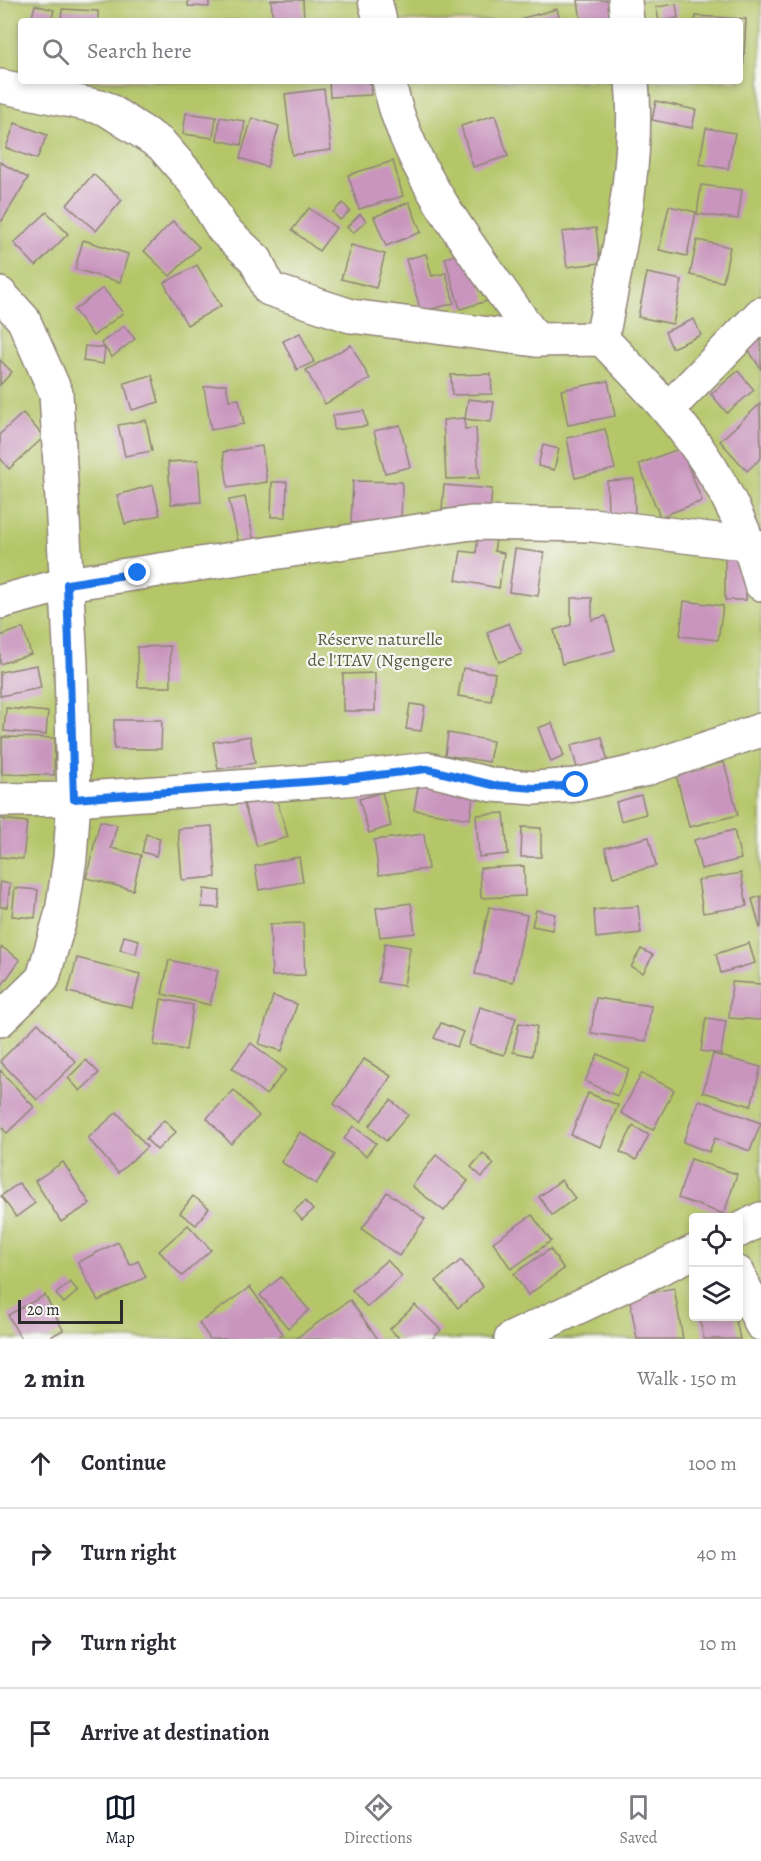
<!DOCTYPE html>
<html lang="en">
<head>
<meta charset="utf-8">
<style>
	:root { --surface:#fff; --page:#f2f2f3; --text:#2b2b33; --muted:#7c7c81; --line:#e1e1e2; --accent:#111827 }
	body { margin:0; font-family:Alegreya,serif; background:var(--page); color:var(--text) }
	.controls { position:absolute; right:18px; bottom:18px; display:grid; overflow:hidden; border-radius:6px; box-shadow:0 3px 9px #0003 }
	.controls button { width:54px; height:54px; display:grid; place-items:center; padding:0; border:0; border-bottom:2px solid var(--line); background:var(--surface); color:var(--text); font:30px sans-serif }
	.scale { position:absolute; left:18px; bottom:15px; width:105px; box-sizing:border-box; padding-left:6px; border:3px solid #2b2b2b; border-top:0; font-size:16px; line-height:21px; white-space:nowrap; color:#2b2b2b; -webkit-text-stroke:4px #f6f6f2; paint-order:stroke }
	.stop { position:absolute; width:18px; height:18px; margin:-14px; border:4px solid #1a73e8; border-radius:50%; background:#fff }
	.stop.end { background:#1a73e8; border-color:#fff; box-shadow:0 2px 6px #0008 }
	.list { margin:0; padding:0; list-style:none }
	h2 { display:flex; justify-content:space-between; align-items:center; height:78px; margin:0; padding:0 24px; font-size:26px }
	h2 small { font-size:20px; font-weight:400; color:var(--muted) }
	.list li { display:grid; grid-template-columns:39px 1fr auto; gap:18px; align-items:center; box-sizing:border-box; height:90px; padding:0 24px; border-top:2px solid var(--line) }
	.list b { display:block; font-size:22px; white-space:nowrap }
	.list em { font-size:20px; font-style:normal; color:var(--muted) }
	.icon { flex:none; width:33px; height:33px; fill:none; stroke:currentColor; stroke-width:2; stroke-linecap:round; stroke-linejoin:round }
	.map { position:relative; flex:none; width:761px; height:1339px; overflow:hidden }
	.search { position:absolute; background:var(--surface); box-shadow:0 3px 9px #0003; left:18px; right:18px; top:18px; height:66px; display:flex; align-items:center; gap:15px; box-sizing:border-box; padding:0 21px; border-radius:6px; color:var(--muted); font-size:22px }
	.sheet { height:438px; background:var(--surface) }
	nav { display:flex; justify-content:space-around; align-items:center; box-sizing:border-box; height:84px; border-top:2px solid var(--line); background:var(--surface); font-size:16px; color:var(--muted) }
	nav a { display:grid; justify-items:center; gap:3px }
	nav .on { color:var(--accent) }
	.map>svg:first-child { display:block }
</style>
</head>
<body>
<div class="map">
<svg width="761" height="1339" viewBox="0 0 761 1339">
	<rect width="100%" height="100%" fill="#f6f6f2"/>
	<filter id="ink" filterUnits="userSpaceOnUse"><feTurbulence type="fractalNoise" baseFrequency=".0167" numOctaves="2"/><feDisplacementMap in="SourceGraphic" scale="12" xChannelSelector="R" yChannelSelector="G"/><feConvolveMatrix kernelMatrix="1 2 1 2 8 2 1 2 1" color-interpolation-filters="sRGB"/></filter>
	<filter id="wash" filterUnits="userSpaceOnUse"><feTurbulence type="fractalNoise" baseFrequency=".008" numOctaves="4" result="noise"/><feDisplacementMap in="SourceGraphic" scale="24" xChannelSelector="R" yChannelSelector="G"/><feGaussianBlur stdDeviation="1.35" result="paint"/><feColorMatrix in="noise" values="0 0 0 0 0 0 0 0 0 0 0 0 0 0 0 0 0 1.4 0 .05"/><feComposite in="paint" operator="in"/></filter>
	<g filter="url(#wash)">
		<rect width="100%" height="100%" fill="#f3ddc0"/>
		<path fill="#b5c669" stroke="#70784a" stroke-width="1.5" fill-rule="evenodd" d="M0,0H761V1339H0ZM21,21H740V81H21ZM694,1218H738V1316H694Z"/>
		<g id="blocks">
			<g fill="#c995be">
				<polygon points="188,0 209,0 209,7 188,6"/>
				<polygon points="271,0 303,0 304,21 273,21"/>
				<polygon points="578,0 619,0 621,21 581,21"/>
				<polygon points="676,4 678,18 659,21 656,7"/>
				<polygon points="35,5 54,10 51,21 31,21"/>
				<polygon points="62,9 98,11 98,21 61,21"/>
				<polygon points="557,9 560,21 524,21 523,18"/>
				<polygon points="696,16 746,19 743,74 740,74 740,21 695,21"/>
				<polygon points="329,81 370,81 371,95 330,97"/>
				<polygon points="324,89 331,150 292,155 285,94"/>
				<polygon points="656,101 696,110 692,128 652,120"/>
				<polygon points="186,113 216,117 213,138 183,134"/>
				<polygon points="495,115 508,156 473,167 461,126"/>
				<polygon points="220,117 245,121 241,145 217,140"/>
				<polygon points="252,118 279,126 267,167 240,158"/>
				<polygon points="15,123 47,135 37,159 6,148"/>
				<polygon points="706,128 735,133 728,169 699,164"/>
				<polygon points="393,161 403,196 359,209 348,175"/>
				<polygon points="0,162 28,178 2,221 0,220"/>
				<polygon points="93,174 122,200 96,231 67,205"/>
				<polygon points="701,185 742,190 738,219 697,214"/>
				<polygon points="409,202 421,232 386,246 374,217"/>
				<polygon points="343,203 350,211 340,220 333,212"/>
				<polygon points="669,206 696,212 687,256 659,250"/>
				<polygon points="309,208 336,228 319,251 292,230"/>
				<polygon points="47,212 68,234 36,266 14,243"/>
				<polygon points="360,214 366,221 353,233 347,227"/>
				<polygon points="173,221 199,247 170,276 144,251"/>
				<polygon points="596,228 600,263 567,267 562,232"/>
				<polygon points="83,240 128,254 120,282 75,269"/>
				<polygon points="697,240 730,247 723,282 690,275"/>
				<polygon points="351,245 385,254 376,288 341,279"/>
				<polygon points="471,250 487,301 460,309 445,258"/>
				<polygon points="426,254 432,276 446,273 454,303 421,312 406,259"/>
				<polygon points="197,265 221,306 187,325 164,283"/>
				<polygon points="647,273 682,280 673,324 638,317"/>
				<polygon points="103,288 123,313 93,336 74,310"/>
				<polygon points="694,319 701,335 672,348 665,332"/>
				<polygon points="124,326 135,339 112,357 101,343"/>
				<polygon points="761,330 761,369 743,342"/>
				<polygon points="300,333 314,362 297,370 283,341"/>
				<polygon points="351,345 370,379 325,404 306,370"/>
				<polygon points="85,346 105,348 103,364 83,361"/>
				<polygon points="0,360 12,372 0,385"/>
				<polygon points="738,371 754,390 727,413 711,394"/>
				<polygon points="491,374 492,394 452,395 451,375"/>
				<polygon points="152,375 159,402 132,410 124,383"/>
				<polygon points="608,381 615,416 568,425 561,390"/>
				<polygon points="226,384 229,400 239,399 244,424 211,430 204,387"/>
				<polygon points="468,399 494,402 491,422 465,419"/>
				<polygon points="760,404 761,458 747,471 720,441"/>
				<polygon points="364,411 367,426 334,430 333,415"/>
				<polygon points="23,413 44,437 9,469 0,458 0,434"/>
				<polygon points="464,418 465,429 476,428 479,478 446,479 443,420"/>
				<polygon points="146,420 152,451 125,456 118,425"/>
				<polygon points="400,425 410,467 385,473 374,431"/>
				<polygon points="605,429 615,469 575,478 567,438"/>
				<polygon points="543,445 559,449 554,470 538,466"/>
				<polygon points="262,446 267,482 228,488 223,452"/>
				<polygon points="681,448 702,501 660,517 639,464"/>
				<polygon points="198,460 201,502 171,504 168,462"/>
				<polygon points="634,479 635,514 608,515 607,481"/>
				<polygon points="353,481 402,482 401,524 351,523"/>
				<polygon points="272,482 287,482 286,517 271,517"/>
				<polygon points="153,485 160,515 125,524 117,495"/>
				<polygon points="444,485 492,489 490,512 442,509"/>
				<polygon points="245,497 254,542 239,545 229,500"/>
				<polygon points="478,537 496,540 494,551 504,553 499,588 456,580 461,551 476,553"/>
				<polygon points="515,549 544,553 538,596 509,592"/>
				<polygon points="725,557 746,558 746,600 725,600"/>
				<polygon points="571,598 592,598 592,620 606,616 615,650 562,664 554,630 571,625"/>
				<polygon points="684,601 723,606 718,640 680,636"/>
				<polygon points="509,623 522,654 499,662 487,632"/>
				<polygon points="23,628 31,654 0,664 0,636"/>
				<polygon points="170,646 171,687 138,687 137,647"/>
				<polygon points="37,665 41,688 0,696 0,672"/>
				<polygon points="463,668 495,673 491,701 458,696"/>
				<polygon points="375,673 375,711 343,711 343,674"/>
				<polygon points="410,704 425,706 421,731 406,729"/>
				<polygon points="6,708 48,712 46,735 4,731"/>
				<polygon points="114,720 162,720 161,749 114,749"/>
				<polygon points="552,723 564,756 551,762 538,728"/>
				<polygon points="448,733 493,741 489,762 445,755"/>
				<polygon points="250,736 255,763 218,769 213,742"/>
				<polygon points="2,737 55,738 54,775 2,774"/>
				<polygon points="602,737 608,763 578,772 571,745"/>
				<polygon points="724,762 738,815 689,827 676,774"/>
				<polygon points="419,781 474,790 470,819 414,810"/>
				<polygon points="274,791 288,837 257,846 243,801"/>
				<polygon points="382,792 391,826 369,833 359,799"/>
				<polygon points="641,795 646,814 621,821 616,802"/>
				<polygon points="504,813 508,854 479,857 476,815"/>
				<polygon points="0,819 27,822 23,859 0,857"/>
				<polygon points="100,821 117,825 111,848 141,855 133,890 86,878"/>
				<polygon points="212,826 216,877 182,880 178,829"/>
				<polygon points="522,827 541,828 541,857 521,857"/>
				<polygon points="734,830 741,859 701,869 694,840"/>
				<polygon points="146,834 160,838 156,856 142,852"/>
				<polygon points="424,834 428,869 379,875 374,840"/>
				<polygon points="649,837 656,866 613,877 605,848"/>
				<polygon points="299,857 303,882 259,890 255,866"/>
				<polygon points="524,866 525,896 481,898 480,868"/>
				<polygon points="741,873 747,906 703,913 698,880"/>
				<polygon points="0,882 10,884 7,907 0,907"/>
				<polygon points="15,888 38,890 35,918 12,916"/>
				<polygon points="204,889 220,891 219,908 202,907"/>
				<polygon points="761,896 761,927 760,928 752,899"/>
				<polygon points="411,903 415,933 380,937 376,908"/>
				<polygon points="638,906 641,933 596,938 594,910"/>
				<polygon points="489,907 527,915 513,982 475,974"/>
				<polygon points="536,910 555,914 552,930 532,926"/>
				<polygon points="303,923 305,975 272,976 270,924"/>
				<polygon points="124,936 139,940 136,954 120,950"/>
				<polygon points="385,943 410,947 404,986 378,982"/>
				<polygon points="749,943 755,963 721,973 716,954"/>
				<polygon points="2,947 20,960 0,988 0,950"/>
				<polygon points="641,949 653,955 643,973 631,967"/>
				<polygon points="77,958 140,974 132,1007 68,992"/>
				<polygon points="169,960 218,971 210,1005 162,994"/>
				<polygon points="732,982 761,984 761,1020 729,1018"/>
				<polygon points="273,996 297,1004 282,1051 259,1044"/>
				<polygon points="596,998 651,1006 646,1041 591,1033"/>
				<polygon points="161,999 193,1005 186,1050 154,1045"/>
				<polygon points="480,1007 516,1018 504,1055 469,1045"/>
				<polygon points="706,1018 726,1021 721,1054 701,1051"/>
				<polygon points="38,1023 76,1062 37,1100 0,1061"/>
				<polygon points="441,1023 463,1032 457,1047 434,1038"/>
				<polygon points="519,1023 537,1026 532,1056 513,1052"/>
				<polygon points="251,1043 286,1070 266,1095 232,1068"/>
				<polygon points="598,1054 629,1069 617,1096 585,1081"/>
				<polygon points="713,1054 761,1067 751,1106 703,1092"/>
				<polygon points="364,1059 391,1076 361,1122 334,1104"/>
				<polygon points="86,1060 99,1073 80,1091 68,1078"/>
				<polygon points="0,1070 34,1107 7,1133 0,1126"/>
				<polygon points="642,1073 674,1090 653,1130 621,1113"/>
				<polygon points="234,1090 259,1116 231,1144 207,1118"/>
				<polygon points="588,1093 618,1105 601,1147 571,1135"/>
				<polygon points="391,1100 408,1115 386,1141 369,1126"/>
				<polygon points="699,1100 761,1123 750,1151 715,1138 709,1152 683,1142"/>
				<polygon points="117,1112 147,1147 118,1173 88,1138"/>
				<polygon points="164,1120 176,1132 157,1150 146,1139"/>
				<polygon points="353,1126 376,1143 366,1156 344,1139"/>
				<polygon points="633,1126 649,1135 636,1160 620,1152"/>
				<polygon points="300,1132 335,1155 316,1184 281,1162"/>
				<polygon points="483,1153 494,1164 482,1177 471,1167"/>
				<polygon points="436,1155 468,1181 444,1211 412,1186"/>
				<polygon points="691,1159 737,1174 724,1214 678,1198"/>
				<polygon points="63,1162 90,1204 61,1222 35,1181"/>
				<polygon points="561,1180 575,1198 552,1215 539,1197"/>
				<polygon points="19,1183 35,1203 16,1217 1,1196"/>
				<polygon points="387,1192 425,1219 399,1256 362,1229"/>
				<polygon points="193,1196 209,1208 196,1225 180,1213"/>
				<polygon points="305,1201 313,1210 302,1220 294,1211"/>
				<polygon points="532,1215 551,1241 511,1269 493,1242"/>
				<polygon points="188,1225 211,1250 182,1276 159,1251"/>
				<polygon points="118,1242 130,1265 138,1261 146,1277 98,1301 78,1262"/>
				<polygon points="550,1249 564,1269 528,1295 514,1274"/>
				<polygon points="387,1260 402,1276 367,1307 352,1290"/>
				<polygon points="461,1260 483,1287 458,1308 436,1281"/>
				<polygon points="281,1277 309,1310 288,1328 260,1295"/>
				<polygon points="70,1282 78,1291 64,1303 56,1294"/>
				<polygon points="250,1287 283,1334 276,1339 210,1339 199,1323"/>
				<polygon points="674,1288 683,1339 637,1339 629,1296"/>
				<polygon points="45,1295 63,1330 47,1339 21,1339 8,1315"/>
				<polygon points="350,1300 378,1339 295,1339"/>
				<polygon points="415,1305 441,1330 432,1339 400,1339 390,1329"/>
				<polygon points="699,1316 735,1316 740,1339 704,1339"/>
			</g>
		</g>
	</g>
	<g filter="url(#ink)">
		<use href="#blocks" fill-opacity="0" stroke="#8f8476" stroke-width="1.5"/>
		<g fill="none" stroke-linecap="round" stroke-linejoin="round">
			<g stroke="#8f8476" stroke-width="36">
				<g id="minor">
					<polyline points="375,0 380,21"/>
					<polyline points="625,0 627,21"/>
					<path d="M389,81C406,173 484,264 536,340"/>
					<path d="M0,86L105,108L161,144L195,183L223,229L256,260L269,289L351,316L536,340L602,339C677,416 733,477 761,584"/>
					<polyline points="0,294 23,319 56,393 71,664 74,799 70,858 62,912 43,978 0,1020"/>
					<path d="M602,339C617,257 640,165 632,81"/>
					<polyline points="669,408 761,314"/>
					<polyline points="0,602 67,584 471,523 592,525 751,544"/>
					<polyline points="0,800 74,799 346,779 427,769 493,785 535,788 576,785 643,770 761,730"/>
					<polyline points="738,1231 761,1219"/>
					<polyline points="738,1273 761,1324"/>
					<polyline points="511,1339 694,1252"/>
				</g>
			</g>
			<use href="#minor" stroke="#fff" stroke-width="33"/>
		</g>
	</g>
	<g fill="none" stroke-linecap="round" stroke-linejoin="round" filter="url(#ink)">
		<polyline stroke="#1a73e8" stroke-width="8" points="138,573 67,584 74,799 346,779 427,769 493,785 535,788 576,785"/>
	</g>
	<g text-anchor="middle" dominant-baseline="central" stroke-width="4.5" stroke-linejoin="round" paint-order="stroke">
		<g font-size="18" fill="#545a3e" stroke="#f6f6f2">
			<text x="380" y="639">Réserve naturelle<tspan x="380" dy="21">de l'ITAV (Ngengere</tspan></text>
		</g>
	</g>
</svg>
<div class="controls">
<button><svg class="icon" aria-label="locate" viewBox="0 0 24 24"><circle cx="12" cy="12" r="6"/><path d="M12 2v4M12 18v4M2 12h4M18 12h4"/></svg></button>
<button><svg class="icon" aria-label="layers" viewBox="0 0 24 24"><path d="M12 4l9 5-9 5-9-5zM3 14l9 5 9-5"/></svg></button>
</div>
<div class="scale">20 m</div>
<div class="stop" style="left:576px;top:785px"></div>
<div class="stop end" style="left:138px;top:573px"></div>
<div class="search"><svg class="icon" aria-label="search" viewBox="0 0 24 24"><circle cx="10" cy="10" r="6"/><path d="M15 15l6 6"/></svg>Search here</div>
</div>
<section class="sheet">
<h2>2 min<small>Walk · 150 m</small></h2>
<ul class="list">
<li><svg class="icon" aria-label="ahead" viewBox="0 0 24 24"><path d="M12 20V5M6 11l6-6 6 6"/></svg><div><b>Continue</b></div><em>100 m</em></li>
<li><svg class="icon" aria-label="right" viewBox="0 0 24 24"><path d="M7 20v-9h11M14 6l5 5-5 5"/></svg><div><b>Turn right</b></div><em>40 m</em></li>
<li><svg class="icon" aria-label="right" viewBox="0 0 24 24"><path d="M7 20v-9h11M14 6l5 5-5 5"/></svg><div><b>Turn right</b></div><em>10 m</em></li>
<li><svg class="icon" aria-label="arrive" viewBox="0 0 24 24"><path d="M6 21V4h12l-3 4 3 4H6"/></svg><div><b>Arrive at destination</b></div></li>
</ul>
</section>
<nav>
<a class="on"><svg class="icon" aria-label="map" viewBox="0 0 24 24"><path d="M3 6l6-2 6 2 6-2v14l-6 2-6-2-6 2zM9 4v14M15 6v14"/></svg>Map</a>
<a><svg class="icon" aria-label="directions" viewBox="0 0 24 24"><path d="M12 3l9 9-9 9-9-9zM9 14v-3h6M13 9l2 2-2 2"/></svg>Directions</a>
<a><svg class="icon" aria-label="saved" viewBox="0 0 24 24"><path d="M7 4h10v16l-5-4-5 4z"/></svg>Saved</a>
</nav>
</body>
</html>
